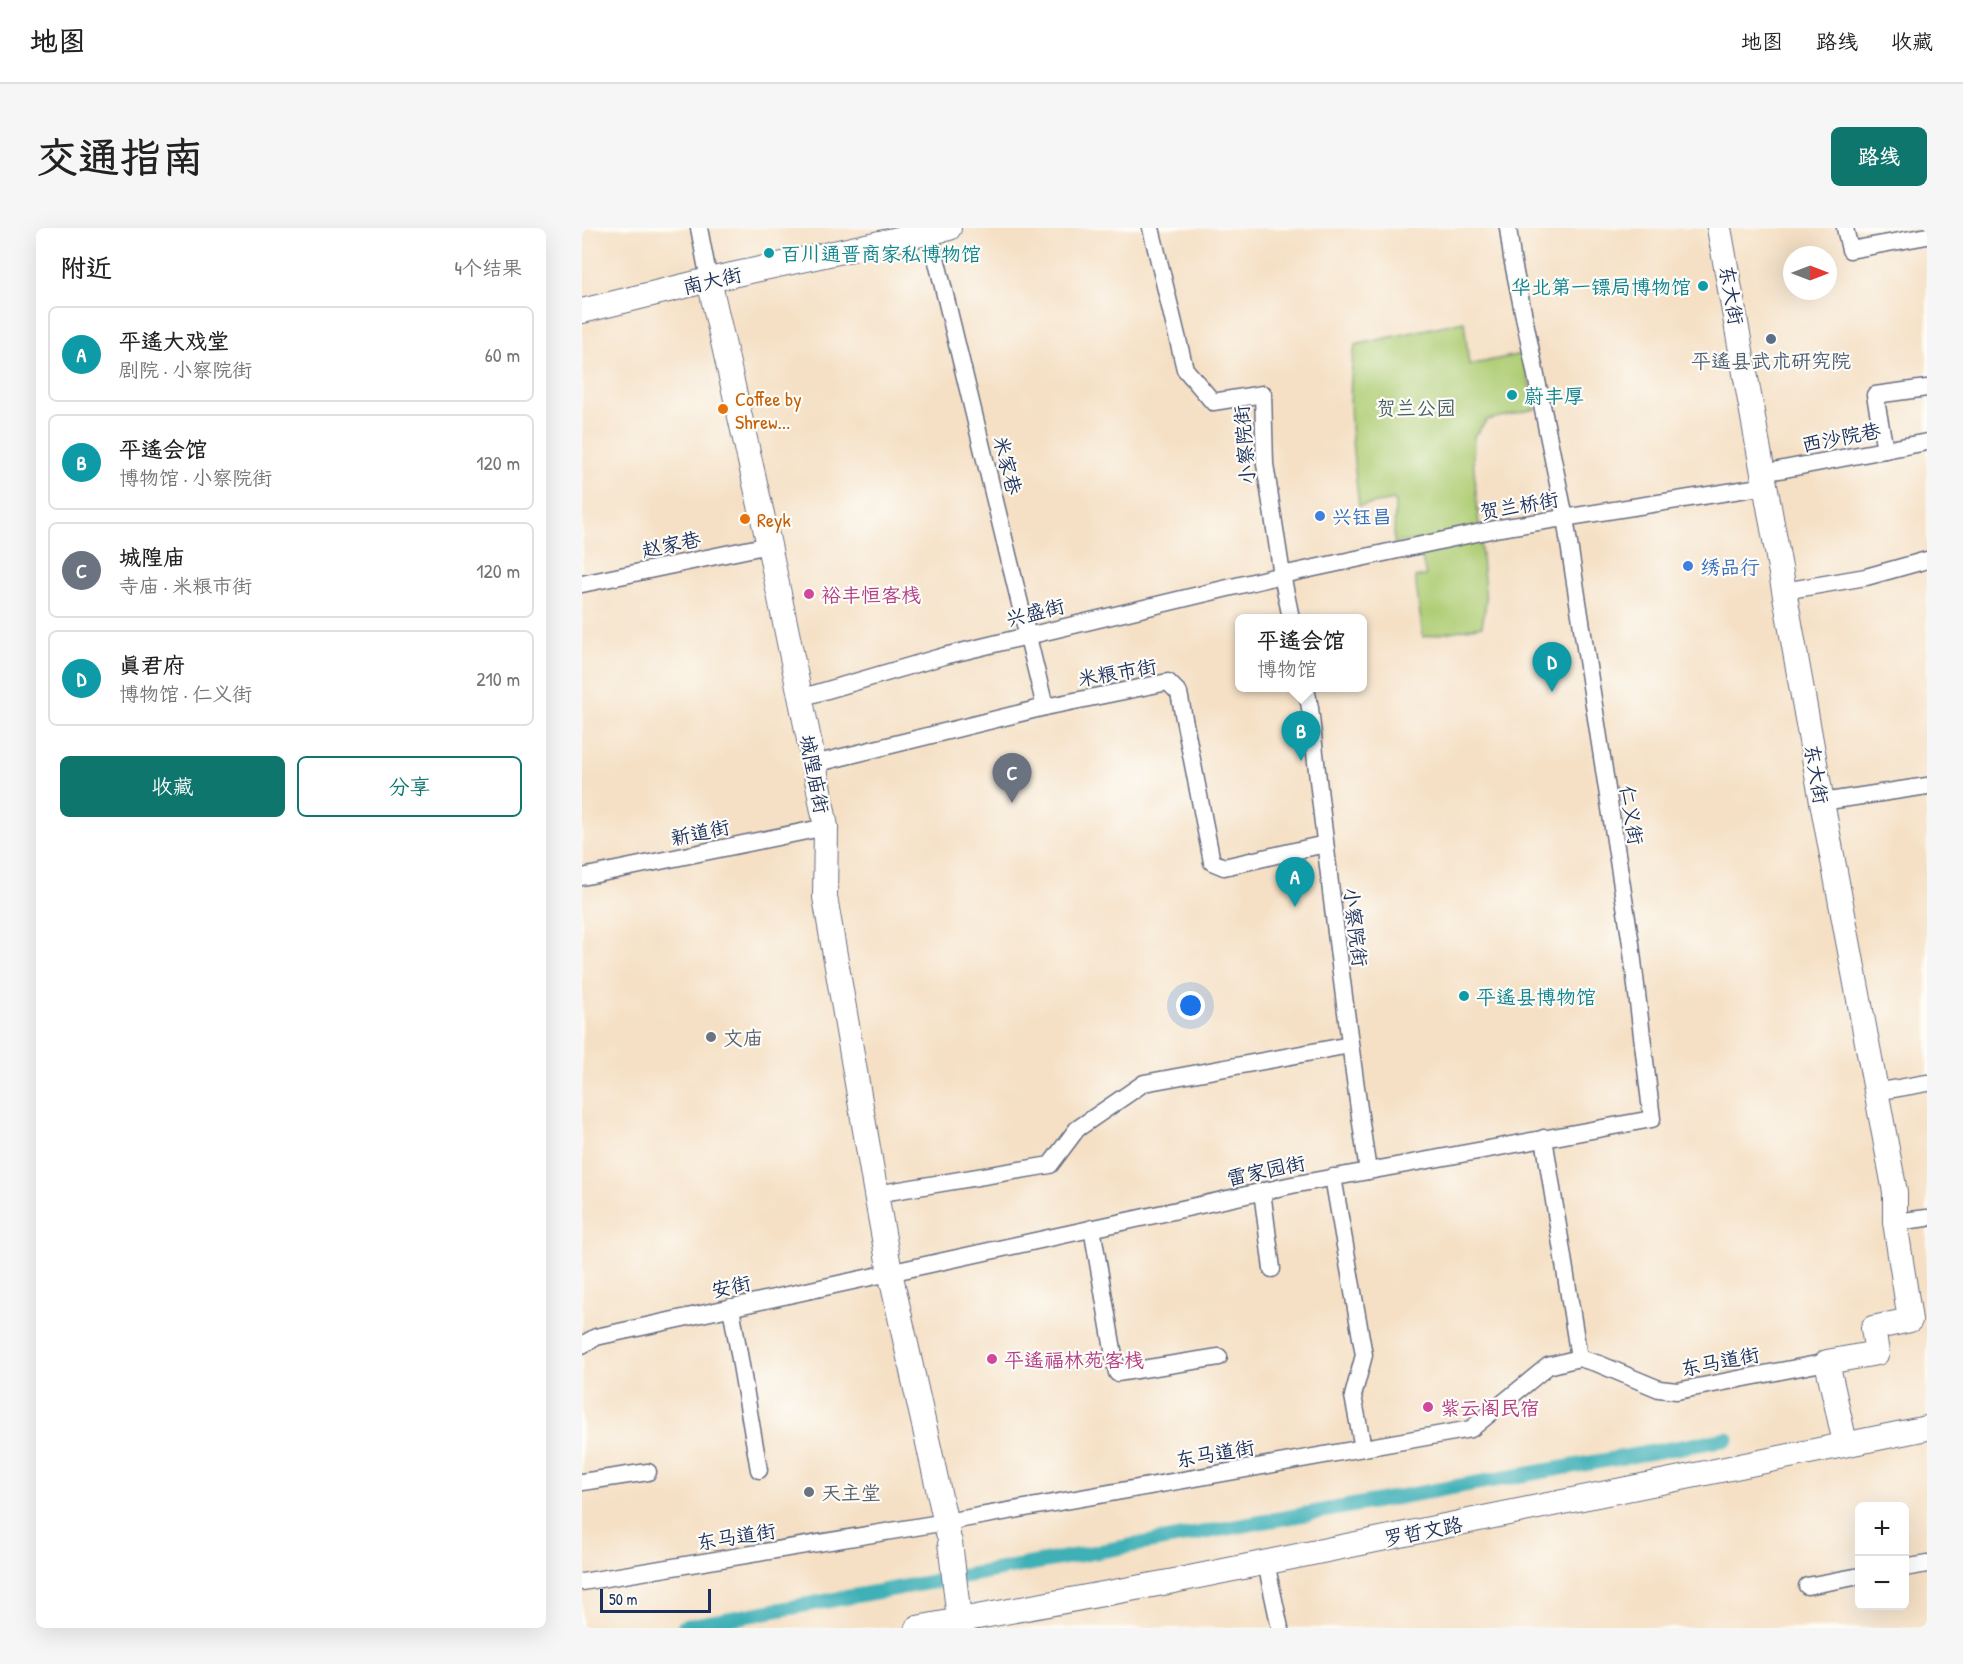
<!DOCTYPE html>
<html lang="zh">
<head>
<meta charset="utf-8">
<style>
	:root { --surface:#fff; --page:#f6f6f6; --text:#222; --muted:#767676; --line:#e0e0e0; --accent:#0f766e }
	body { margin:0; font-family:"Patrick Hand","LXGW WenKai TC",sans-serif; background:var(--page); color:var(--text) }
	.controls { position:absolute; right:18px; bottom:18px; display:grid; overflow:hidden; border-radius:9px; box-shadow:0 6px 24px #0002 }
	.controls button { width:54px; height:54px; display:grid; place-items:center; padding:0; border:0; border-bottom:2px solid var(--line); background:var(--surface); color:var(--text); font:30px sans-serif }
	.compass { position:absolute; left:1201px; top:18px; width:54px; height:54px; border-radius:50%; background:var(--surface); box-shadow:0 6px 24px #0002; rotate:90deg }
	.scale { position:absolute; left:18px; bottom:15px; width:111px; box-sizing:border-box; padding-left:6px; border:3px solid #1b2f5e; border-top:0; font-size:16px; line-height:21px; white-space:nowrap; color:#1b2f5e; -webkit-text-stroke:4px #fdfcf7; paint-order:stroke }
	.you { position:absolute; left:609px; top:778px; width:21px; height:21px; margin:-15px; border:4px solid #fff; border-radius:50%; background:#1a73e8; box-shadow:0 0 0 9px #1a73e833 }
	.badge { display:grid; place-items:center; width:39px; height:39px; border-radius:50%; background:var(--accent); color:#fff; font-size:20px; font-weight:700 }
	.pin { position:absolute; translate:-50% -50px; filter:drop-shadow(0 2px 3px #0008) }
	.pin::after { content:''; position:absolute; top:32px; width:21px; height:18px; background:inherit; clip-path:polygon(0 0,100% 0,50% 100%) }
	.popup { position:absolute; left:653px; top:386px; width:132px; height:78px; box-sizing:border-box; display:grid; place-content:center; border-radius:9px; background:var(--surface); filter:drop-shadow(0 2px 4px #0005); font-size:20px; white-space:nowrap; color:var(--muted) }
	.popup b { font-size:22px; color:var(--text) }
	.popup::after { content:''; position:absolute; left:50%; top:100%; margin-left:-12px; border:12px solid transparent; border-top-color:var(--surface) }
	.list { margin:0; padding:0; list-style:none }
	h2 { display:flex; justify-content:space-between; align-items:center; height:78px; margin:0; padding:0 24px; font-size:26px }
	h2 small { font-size:20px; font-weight:400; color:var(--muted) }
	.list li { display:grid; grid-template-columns:39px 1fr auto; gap:18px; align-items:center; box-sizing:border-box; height:96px; margin:0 12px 12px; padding:0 12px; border:2px solid var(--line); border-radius:9px }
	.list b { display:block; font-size:22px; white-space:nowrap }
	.list p { margin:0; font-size:20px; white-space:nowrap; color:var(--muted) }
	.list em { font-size:20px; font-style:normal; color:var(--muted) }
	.actions { display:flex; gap:12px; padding:18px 24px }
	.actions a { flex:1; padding:14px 0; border:2px solid var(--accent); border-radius:9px; text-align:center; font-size:21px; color:var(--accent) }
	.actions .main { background:var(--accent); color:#fff }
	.map { position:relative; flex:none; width:1345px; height:1400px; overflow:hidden; border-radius:9px }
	header { display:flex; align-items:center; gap:36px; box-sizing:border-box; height:84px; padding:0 30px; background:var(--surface); border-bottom:2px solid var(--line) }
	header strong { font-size:28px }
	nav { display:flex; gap:33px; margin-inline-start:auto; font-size:21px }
	.intro { display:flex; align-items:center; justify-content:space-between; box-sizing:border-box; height:144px; padding:0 36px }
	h1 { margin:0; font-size:42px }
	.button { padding:15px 27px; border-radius:9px; background:var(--accent); color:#fff; font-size:21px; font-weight:700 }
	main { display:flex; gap:36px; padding:0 36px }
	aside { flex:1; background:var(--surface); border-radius:9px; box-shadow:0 6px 24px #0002 }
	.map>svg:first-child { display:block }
</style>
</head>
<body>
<header>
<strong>地图</strong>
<nav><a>地图</a><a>路线</a><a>收藏</a></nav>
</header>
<div class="intro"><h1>交通指南</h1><a class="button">路线</a></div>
<main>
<aside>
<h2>附近<small>4个结果</small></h2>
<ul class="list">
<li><span class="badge" style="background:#0f9aa8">A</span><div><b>平遥大戏堂</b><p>剧院 · 小察院街</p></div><em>60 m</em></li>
<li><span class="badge" style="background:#0f9aa8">B</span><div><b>平遥会馆</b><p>博物馆 · 小察院街</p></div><em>120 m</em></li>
<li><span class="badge" style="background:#6b7280">C</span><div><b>城隍庙</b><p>寺庙 · 米粮市街</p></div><em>120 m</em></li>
<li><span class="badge" style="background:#0f9aa8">D</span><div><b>真君府</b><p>博物馆 · 仁义街</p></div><em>210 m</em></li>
</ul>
<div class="actions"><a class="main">收藏</a><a>分享</a></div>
</aside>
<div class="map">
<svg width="1345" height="1400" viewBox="0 0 1345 1400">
	<rect width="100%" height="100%" fill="#fdfcf7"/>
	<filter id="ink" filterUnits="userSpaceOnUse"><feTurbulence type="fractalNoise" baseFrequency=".0167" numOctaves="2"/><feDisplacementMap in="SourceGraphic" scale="12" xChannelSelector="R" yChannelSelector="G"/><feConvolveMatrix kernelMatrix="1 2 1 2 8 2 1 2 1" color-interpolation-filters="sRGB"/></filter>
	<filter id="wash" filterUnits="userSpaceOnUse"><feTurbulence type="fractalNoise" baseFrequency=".008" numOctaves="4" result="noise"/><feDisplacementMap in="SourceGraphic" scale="24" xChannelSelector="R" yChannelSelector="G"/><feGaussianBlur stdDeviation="1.35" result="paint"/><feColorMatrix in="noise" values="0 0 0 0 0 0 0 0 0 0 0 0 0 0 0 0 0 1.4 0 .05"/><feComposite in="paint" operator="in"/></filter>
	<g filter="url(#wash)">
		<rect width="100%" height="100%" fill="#f5e0c5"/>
		<path fill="#afcd74" stroke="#657e69" stroke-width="1.5" d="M882,93L887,137L940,126L954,181L905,192L892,208L891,230L904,374L900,398L841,409L833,349L844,348L836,312L812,315L813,272L777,278C771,225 763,170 773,117Z"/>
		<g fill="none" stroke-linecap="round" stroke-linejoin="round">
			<polyline stroke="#3fb0b7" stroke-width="15" points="102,1399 883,1257 1145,1211"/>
		</g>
	</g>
	<g filter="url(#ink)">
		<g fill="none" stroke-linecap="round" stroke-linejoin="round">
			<g stroke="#676d82" stroke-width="19">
				<g id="street">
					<polyline points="117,0 127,52"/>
					<polyline points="569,0 603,141 631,174 681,166 683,236 700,347 709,390"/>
					<polyline points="1263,0 1268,22 1345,8"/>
					<polyline points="348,5 463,479"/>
					<polyline points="1303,222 1293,167 1345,160"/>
					<polyline points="1181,245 1345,214"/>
					<polyline points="0,356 187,317"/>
					<polyline points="1202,363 1284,349 1345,332"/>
					<path d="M724,460L728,480C745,635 763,789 786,943"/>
					<polyline points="218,470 362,428 700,347 918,300 1184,258"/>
					<polyline points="232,536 463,479 586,454 597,465 630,634 642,639 743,616"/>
					<polyline points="1240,574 1345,558"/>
					<polyline points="0,649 244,599"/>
					<polyline points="1294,864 1345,855"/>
					<polyline points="962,910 997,1130"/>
					<polyline points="751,949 782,1127 771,1168 781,1220"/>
					<polyline points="680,963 690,1041"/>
					<polyline points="294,966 468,937 495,901 562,855 768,817"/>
					<polyline points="1313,994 1345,990"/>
					<polyline points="510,1000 535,1145 637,1129"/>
					<polyline points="149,1079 177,1242"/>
					<polyline points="0,1117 14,1109 710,957 1070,891 1049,716 983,290 930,30 926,0"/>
					<polyline points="0,1254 66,1244"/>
					<polyline points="684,1335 698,1400"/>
					<polyline points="1322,1340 1345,1336"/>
					<polyline points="0,1354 364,1294 889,1201 966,1138 997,1130 1017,1136 1077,1161 1095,1163 1245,1134"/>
					<polyline points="1225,1358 1278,1348"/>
				</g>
			</g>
			<g stroke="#676d82" stroke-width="26">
				<g id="secondary">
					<polyline points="1137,0 1240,574 1313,964 1313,994 1328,1092 1291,1100 1295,1125 1245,1134 1263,1215"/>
					<polyline points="127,52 187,317 232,536 244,599 243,669 294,966 308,1044 366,1305"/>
					<polyline points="0,83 127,52 367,0"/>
					<polyline points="368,1314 377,1391"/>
					<polyline points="335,1400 592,1353 1345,1200"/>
				</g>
			</g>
			<use href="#street" stroke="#fff" stroke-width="16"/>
			<use href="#secondary" stroke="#fff" stroke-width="24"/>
		</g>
	</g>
	<g fill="#0f9aa8" stroke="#fdfcf7" stroke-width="2">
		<circle cx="187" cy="25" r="6"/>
		<circle cx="1121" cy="58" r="6"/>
		<circle cx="930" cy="167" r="6"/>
		<circle cx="882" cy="768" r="6"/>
	</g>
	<circle fill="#5c6f8a" stroke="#fdfcf7" stroke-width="2" cx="1189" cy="111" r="6"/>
	<g fill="#e8710a" stroke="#fdfcf7" stroke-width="2">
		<circle cx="141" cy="181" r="6"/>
		<circle cx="163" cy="291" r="6"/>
	</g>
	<g fill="#3f7fe0" stroke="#fdfcf7" stroke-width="2">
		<circle cx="738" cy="288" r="6"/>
		<circle cx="1106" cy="338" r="6"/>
	</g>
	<g fill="#d1479c" stroke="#fdfcf7" stroke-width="2">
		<circle cx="227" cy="366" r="6"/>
		<circle cx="410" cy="1131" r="6"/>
		<circle cx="846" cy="1179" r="6"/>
	</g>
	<g fill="#6b7280" stroke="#fdfcf7" stroke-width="2">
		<circle cx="129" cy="809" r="6"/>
		<circle cx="227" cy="1264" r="6"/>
	</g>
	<g text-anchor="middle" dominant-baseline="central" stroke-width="4.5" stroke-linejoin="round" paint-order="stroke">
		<g font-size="20" fill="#0d838f" stroke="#fdfcf7" text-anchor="start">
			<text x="199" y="25">百川通晋商家私博物馆</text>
			<text x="1109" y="58" text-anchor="end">华北第一镖局博物馆</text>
			<text x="942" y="167">蔚丰厚</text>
			<text x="894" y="768">平遥县博物馆</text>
		</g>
		<g font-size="20" fill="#1b2f5e" stroke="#fdfcf7">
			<text transform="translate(130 52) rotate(-13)">南大街</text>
			<text transform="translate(1150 67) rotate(80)">东大街</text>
			<text transform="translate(1259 209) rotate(-11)">西沙院巷</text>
			<text transform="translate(662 217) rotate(-95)">小察院街</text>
			<text transform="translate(426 237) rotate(76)">米家巷</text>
			<text transform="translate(937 277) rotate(-10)">贺兰桥街</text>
			<text transform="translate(89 316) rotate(-12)">赵家巷</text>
			<text transform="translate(453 384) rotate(-14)">兴盛街</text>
			<text transform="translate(535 444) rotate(-10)">米粮市街</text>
			<text transform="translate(233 546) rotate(79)">城隍庙街</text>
			<text transform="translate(1235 546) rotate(80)">东大街</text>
			<text transform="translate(1050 587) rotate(81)">仁义街</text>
			<text transform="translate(118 604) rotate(-12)">新道街</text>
			<text transform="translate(774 699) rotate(83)">小察院街</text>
			<text transform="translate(684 942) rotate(-12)">雷家园街</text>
			<text transform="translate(149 1058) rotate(-12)">安街</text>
			<text transform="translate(1138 1133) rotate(-11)">东马道街</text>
			<text transform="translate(633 1225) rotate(-10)">东马道街</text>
			<text transform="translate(841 1303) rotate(-11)">罗哲文路</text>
			<text transform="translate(154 1308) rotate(-9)">东马道街</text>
		</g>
		<g font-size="20" fill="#4e5e75" stroke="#fdfcf7">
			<text x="1189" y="132">平遥县武术研究院</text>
		</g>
		<g font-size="20" fill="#c56008" stroke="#fdfcf7" text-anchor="start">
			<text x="153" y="170">Coffee by<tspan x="153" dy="23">Shrew...</tspan></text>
			<text x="175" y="291">Reyk</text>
		</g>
		<g font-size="20" fill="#475e65" stroke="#fdfcf7">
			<text x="834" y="179">贺兰公园</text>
		</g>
		<g font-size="20" fill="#366cbe" stroke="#fdfcf7" text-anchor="start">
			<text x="750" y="288">兴钰昌</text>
			<text x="1118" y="338">绣品行</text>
		</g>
		<g font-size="20" fill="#b23c85" stroke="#fdfcf7" text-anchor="start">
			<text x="239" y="366">裕丰恒客栈</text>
			<text x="422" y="1131">平遥福林苑客栈</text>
			<text x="858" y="1179">紫云阁民宿</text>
		</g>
		<g font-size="20" fill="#5b616d" stroke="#fdfcf7" text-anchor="start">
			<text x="141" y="809">文庙</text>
			<text x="239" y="1264">天主堂</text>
		</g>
	</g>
</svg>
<div class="controls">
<button>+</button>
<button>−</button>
</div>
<svg class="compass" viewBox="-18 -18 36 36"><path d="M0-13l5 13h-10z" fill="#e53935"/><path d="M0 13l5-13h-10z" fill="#767676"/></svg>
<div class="scale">50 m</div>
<div class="you"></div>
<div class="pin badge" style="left:713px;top:679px;background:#0f9aa8">A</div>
<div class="pin badge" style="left:719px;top:533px;background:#0f9aa8">B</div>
<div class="popup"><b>平遥会馆</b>博物馆</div>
<div class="pin badge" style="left:430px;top:575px;background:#6b7280">C</div>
<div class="pin badge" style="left:970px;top:464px;background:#0f9aa8">D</div>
</div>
</main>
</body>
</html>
